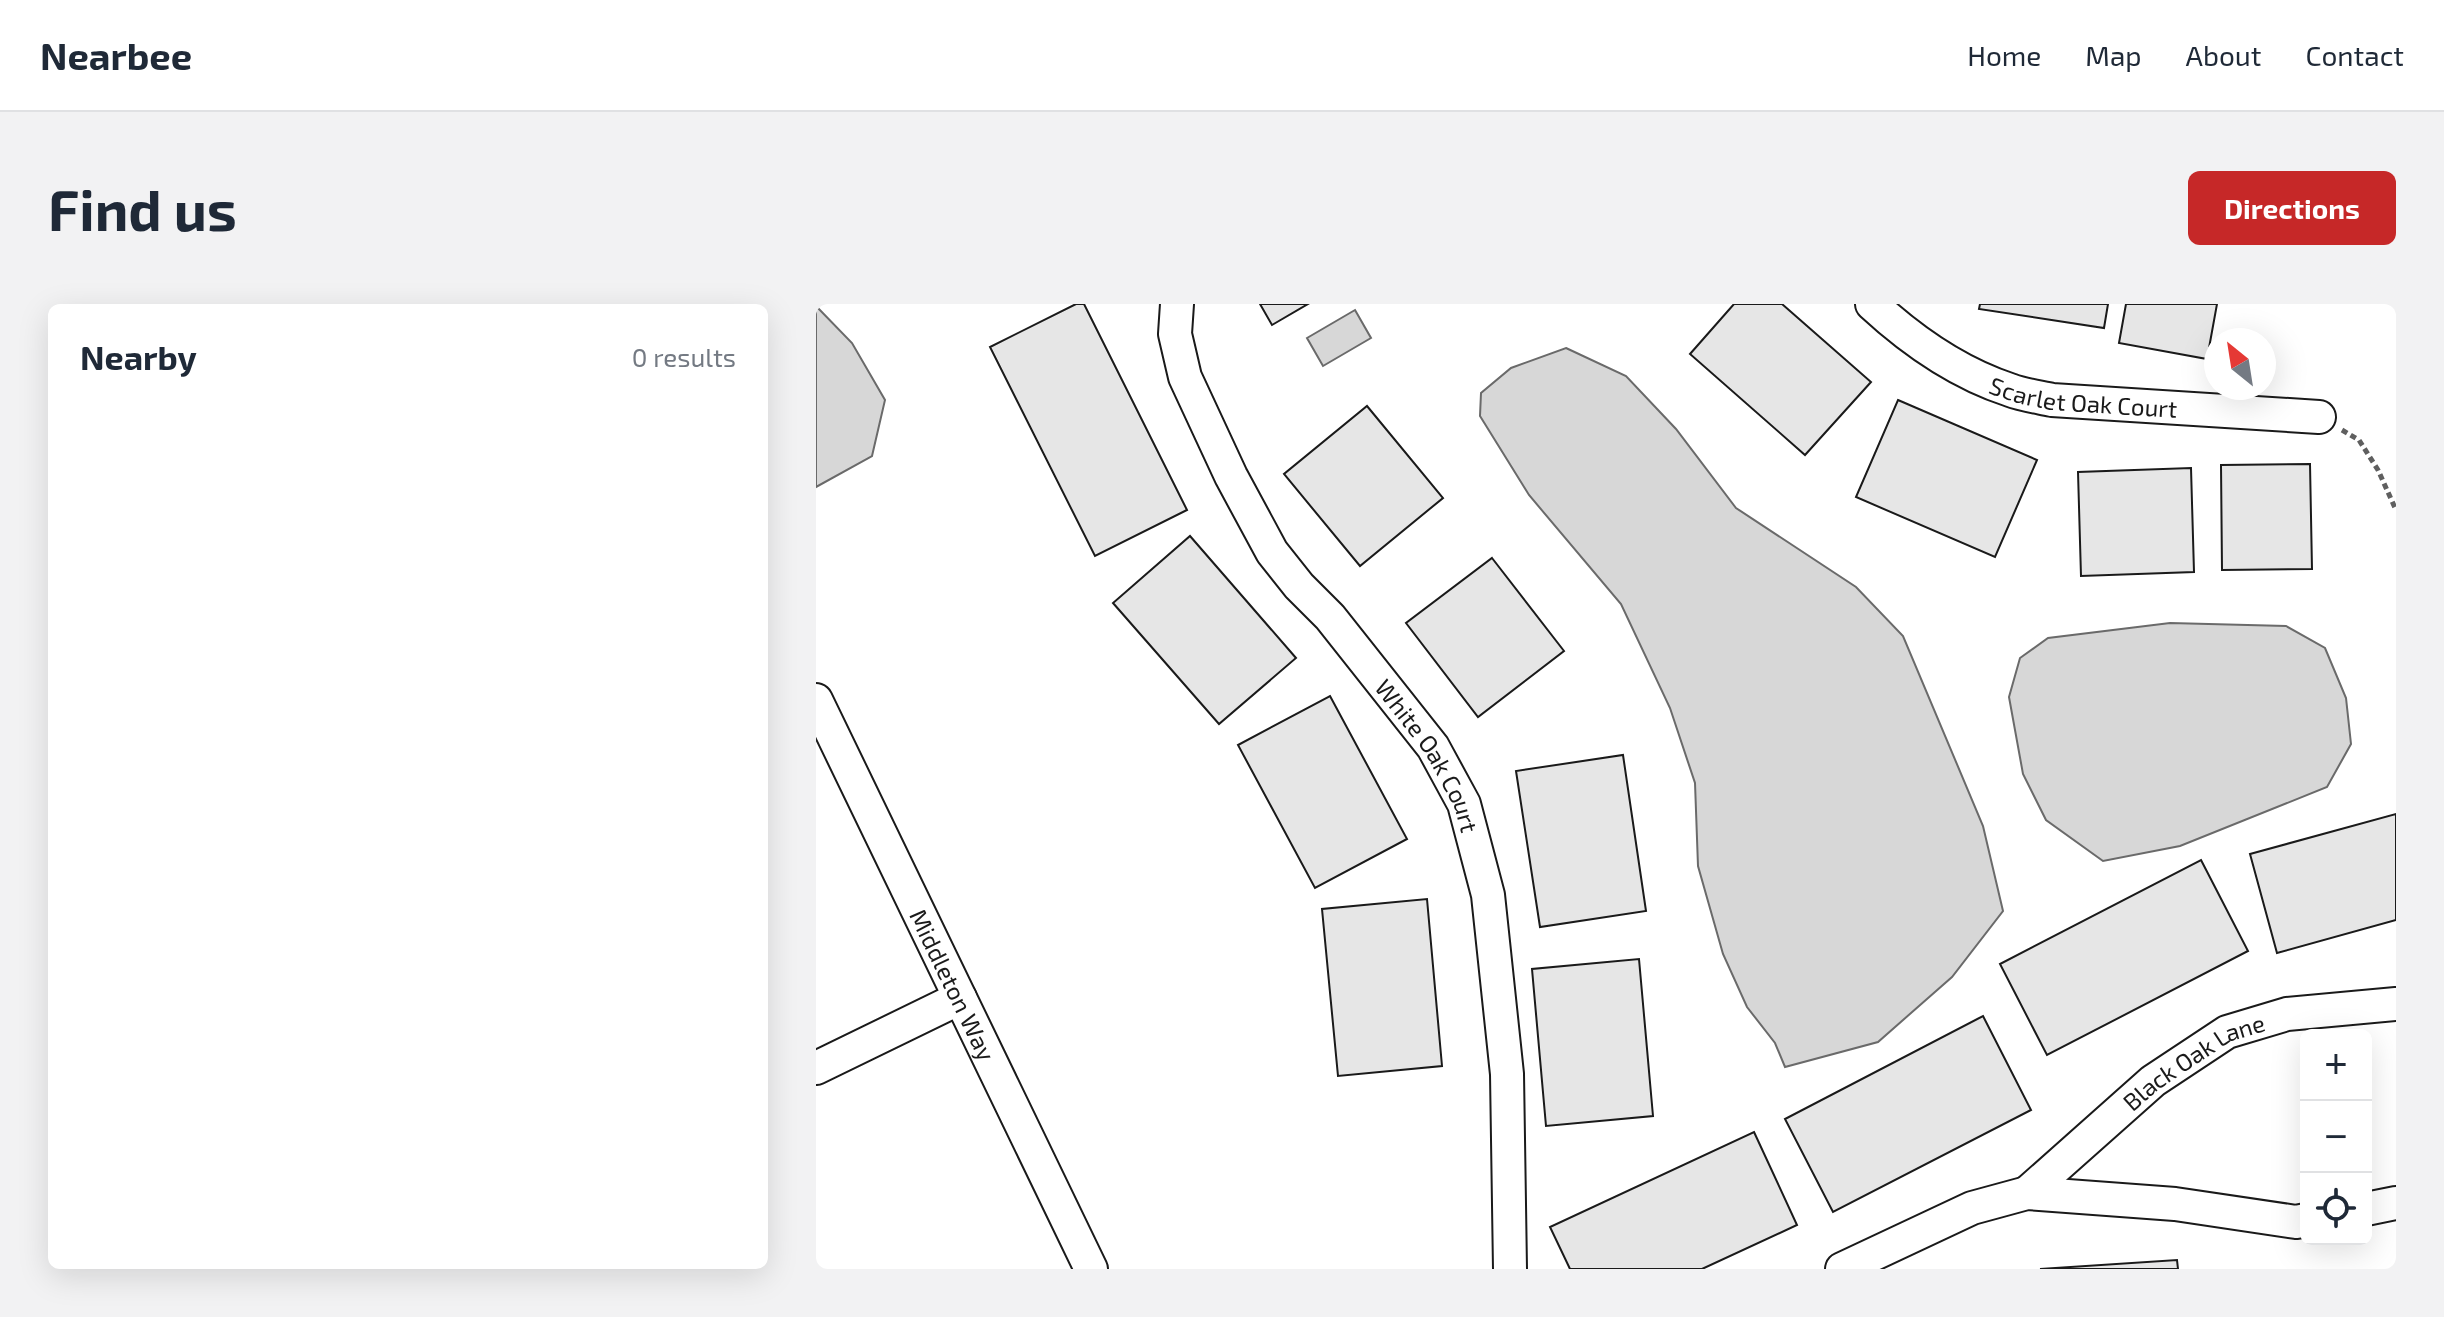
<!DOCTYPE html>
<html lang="en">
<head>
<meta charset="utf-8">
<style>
	:root { --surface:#fff; --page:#f2f2f3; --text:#1f2937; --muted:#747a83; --line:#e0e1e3; --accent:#c62828 }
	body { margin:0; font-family:"Exo 2",sans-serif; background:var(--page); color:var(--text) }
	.controls { position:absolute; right:24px; bottom:24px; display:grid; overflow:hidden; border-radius:12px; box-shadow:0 8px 32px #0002 }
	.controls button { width:72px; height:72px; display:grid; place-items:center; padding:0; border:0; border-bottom:2px solid var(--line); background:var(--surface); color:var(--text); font:40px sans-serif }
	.compass { position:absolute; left:1388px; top:24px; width:72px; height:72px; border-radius:50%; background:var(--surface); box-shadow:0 8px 32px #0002; rotate:330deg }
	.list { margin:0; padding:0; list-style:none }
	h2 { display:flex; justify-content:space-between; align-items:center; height:104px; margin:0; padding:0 32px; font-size:34px }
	h2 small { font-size:26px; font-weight:400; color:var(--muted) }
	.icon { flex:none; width:44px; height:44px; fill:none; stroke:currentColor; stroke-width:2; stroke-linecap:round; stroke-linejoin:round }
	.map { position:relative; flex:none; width:1580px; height:965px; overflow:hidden; border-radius:12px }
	header { display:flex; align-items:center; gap:48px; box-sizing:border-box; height:112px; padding:0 40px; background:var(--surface); border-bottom:2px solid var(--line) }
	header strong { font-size:38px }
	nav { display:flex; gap:44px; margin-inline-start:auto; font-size:28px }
	.intro { display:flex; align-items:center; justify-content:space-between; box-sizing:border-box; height:192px; padding:0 48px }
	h1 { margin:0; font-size:56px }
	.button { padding:20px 36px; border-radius:12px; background:var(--accent); color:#fff; font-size:28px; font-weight:700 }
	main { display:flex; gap:48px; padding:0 48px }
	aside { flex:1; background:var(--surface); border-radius:12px; box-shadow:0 8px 32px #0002 }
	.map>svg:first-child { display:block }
</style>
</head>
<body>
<header>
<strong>Nearbee</strong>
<nav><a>Home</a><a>Map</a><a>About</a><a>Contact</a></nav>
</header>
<div class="intro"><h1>Find us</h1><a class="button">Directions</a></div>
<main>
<aside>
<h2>Nearby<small>0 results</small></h2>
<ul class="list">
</ul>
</aside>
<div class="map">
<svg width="1580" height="965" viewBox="0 0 1580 965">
	<rect width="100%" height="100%" fill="#fff"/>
	<g fill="#d7d7d7" stroke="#6a6a6a" stroke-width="2">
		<polygon points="0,2 36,39 69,96 56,152 0,183"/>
		<polygon points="539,6 555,34 507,62 491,34"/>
		<polygon points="750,44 810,72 860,125 920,204 1040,283 1087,332 1167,522 1187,607 1136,673 1062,738 969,763 959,739 931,703 907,650 882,562 879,479 854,404 805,300 713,191 664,112 665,89 695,64"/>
		<polygon points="1354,319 1470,322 1509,344 1530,394 1535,440 1511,483 1364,542 1287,557 1230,516 1207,470 1193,393 1204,354 1232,334"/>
	</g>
	<g fill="#e6e6e6" stroke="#1a1a1a" stroke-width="2">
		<polygon points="260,0 268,0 371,206 279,252 174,43"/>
		<polygon points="444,0 492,0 456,21"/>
		<polygon points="918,0 966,0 1055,78 989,151 874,50"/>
		<polygon points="1164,0 1292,0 1288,24 1163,5"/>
		<polygon points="1310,0 1401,0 1391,55 1303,39"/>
		<polygon points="1082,96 1221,156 1179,253 1040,193"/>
		<polygon points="551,102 627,194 544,262 468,170"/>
		<polygon points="1494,160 1496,265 1406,266 1405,161"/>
		<polygon points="1375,164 1378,268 1265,272 1262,168"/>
		<polygon points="374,232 480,354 403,420 297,299"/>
		<polygon points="676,254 748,347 662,413 590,319"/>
		<polygon points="514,392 591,535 499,584 422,441"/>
		<polygon points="807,451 830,607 724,623 700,467"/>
		<polygon points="1580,510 1580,616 1461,649 1434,550"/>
		<polygon points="1385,556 1432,647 1231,751 1184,660"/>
		<polygon points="611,595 626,762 522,772 506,605"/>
		<polygon points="823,655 837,812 730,822 716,665"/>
		<polygon points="1167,712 1215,806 1017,908 969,815"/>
		<polygon points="938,828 981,921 886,965 754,965 734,923"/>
		<polygon points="1361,956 1362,965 1224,965"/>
	</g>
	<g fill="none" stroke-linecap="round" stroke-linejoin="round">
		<g stroke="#1a1a1a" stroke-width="36">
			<g id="minor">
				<path id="s1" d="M361,0L359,30L369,73L415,172L456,248L483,282L514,313L617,443L648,500L672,591L691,770L694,965"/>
				<path id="s2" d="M1056,0C1095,36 1142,69 1194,86C1207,91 1222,93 1236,96L1503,113"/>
				<path id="s3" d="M0,396L275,965"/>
				<polyline points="0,764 144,694"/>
				<path id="s4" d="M1211,889L1337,777L1411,728L1471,710L1580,700"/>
				<polyline points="1550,905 1580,899"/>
				<polyline points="1026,965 1156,904 1211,889 1359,900 1480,918 1490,916"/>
			</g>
		</g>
		<polyline stroke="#5f5f5f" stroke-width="5" stroke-dasharray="6 4" stroke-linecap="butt" points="1526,126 1543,136 1562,166 1580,206"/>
		<use href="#minor" stroke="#fff" stroke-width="32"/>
	</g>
	<g text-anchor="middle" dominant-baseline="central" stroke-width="6" stroke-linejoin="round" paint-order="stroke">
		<g font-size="24" fill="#1a1a1a" stroke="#fff">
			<text stroke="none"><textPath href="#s2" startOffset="238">Scarlet Oak Court</textPath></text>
			<text stroke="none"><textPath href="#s1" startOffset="528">White Oak Court</textPath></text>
			<text stroke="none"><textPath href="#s3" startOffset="316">Middleton Way</textPath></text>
			<text stroke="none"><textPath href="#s4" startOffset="214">Black Oak Lane</textPath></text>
		</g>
	</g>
</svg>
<div class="controls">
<button>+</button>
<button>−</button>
<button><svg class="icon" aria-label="locate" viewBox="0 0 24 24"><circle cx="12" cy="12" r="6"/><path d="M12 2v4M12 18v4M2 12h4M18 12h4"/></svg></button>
</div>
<svg class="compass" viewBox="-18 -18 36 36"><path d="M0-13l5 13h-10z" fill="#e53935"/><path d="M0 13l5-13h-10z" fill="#747a83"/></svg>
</div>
</main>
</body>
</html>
